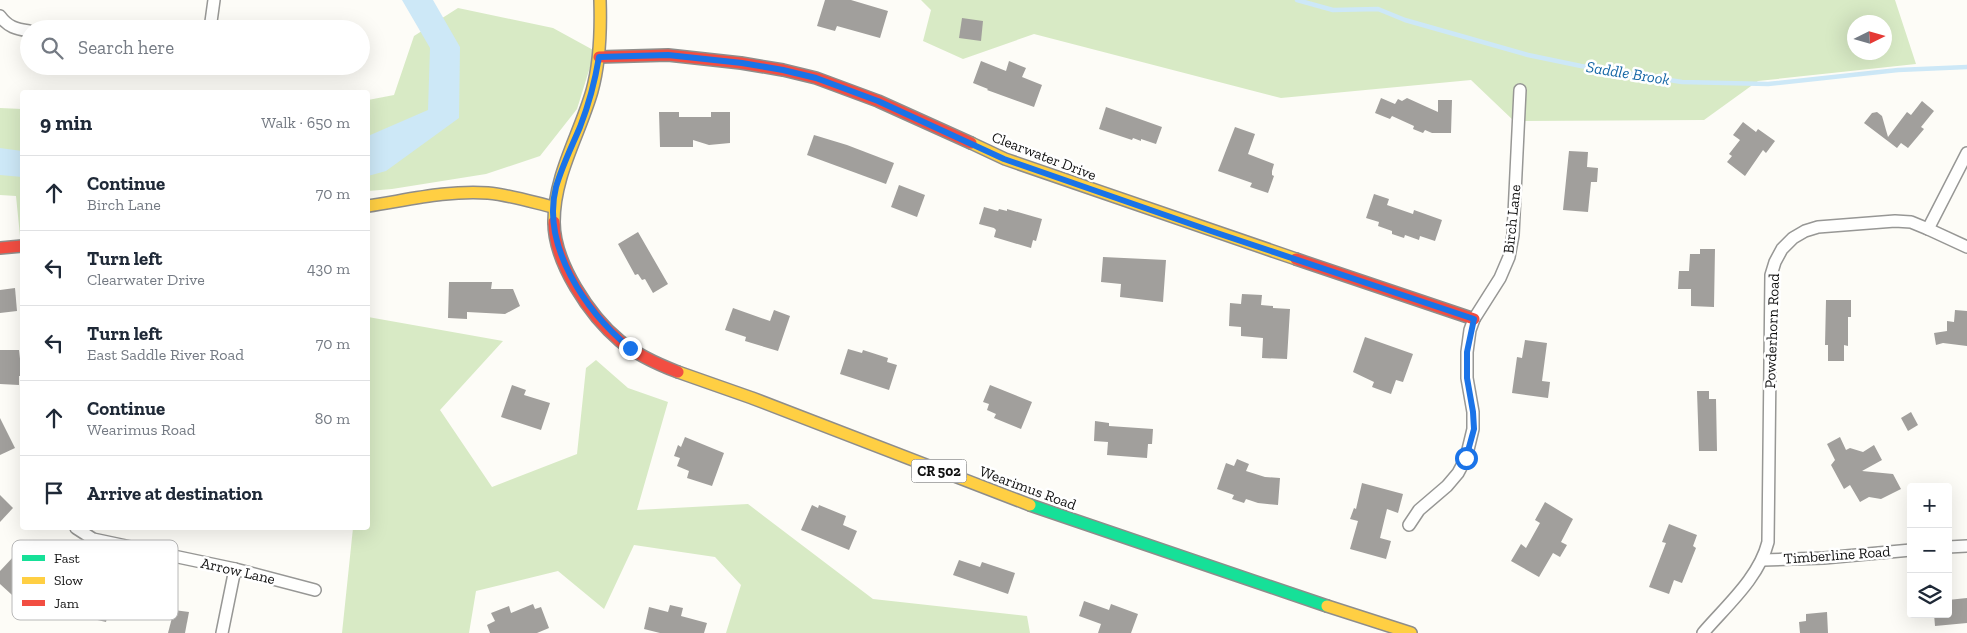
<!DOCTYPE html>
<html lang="en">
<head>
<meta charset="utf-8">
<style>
	:root { --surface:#fff; --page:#f6f6f7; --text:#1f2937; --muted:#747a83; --line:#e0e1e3 }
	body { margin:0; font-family:"Zilla Slab",serif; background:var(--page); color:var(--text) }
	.controls { position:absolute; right:15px; bottom:15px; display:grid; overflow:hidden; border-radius:5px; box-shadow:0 5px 20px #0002 }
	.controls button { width:45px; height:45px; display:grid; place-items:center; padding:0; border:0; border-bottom:1px solid var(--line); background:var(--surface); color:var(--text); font:25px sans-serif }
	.compass { position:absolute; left:1847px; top:15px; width:45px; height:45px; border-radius:50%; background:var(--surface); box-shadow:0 5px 20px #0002; rotate:85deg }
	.stop { position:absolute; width:15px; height:15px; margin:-11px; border:4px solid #1a73e8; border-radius:50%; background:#fff }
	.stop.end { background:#1a73e8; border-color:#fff; box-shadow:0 1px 5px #0008 }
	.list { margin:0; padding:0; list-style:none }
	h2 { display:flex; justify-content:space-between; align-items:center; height:65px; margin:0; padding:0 20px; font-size:21px }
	h2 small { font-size:16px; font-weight:400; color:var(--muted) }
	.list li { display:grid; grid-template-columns:32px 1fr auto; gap:15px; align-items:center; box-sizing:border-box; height:75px; padding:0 20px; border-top:1px solid var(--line) }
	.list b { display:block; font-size:19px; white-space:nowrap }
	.list p { margin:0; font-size:16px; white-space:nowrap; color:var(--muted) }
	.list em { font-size:16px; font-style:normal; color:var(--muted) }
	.icon { flex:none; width:28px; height:28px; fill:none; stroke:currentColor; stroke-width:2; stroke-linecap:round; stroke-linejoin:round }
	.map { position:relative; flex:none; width:1967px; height:633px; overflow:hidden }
	.search { position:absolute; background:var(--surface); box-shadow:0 5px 20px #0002; left:20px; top:20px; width:350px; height:55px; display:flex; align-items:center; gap:12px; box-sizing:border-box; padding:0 18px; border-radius:28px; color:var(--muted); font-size:19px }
	.panel { position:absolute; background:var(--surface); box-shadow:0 5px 20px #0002; left:20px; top:90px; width:350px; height:440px; border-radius:5px }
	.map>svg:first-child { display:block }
</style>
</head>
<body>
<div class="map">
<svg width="1967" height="633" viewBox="0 0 1967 633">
	<rect width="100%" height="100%" fill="#fdfcf7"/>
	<g fill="#d8eac5" fill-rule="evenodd">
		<path d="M921,0H1895L1916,64L1758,81L1704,120L1514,121L1471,80L1281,98L1034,34L963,59L923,41L931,10ZM1854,22H1884V52H1854Z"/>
		<polygon points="458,8 553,28 595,51 577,109 540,156 486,174 392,189 368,191 368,100 394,95 414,36"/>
		<polygon points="0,108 22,109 22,235 20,236 16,196 0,195"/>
		<polygon points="368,317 503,341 440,410 492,487 577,454 586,368 596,360 628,388 668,402 637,510 748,504 873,599 1027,616 1030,633 726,633 741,585 715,557 634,545 604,609 558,571 476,591 469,633 342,633 353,528 368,528"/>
	</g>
	<g fill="#cde8f7">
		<polygon points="402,0 433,0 460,47 459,118 386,171 368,176 368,136 428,110 430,48"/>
		<polygon points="0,148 22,151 22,177 0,175"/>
	</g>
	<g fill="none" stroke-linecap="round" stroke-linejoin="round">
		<polyline stroke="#cde8f7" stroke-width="4.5" points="1297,0 1333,10 1378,9 1405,20 1528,55 1581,66 1682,82 1768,84 1898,70 1967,67"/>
	</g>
	<g fill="#a19f9c">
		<polygon points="825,0 851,0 888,11 880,38 837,26 835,31 817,26"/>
		<polygon points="962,18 983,21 981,41 959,38"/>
		<polygon points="981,61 1006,71 1009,61 1026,68 1022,77 1042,85 1034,107 987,90 988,89 973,83"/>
		<polygon points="1381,98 1395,104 1398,99 1402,101 1407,98 1438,112 1438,100 1452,100 1451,133 1432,133 1425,130 1423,133 1413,129 1414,126 1392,116 1390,119 1375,113"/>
		<polygon points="1922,101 1934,111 1921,127 1924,129 1908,148 1901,143 1897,148 1864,123 1872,113 1877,112 1882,116 1888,137 1907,112 1911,115"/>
		<polygon points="1106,107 1162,127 1156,144 1141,139 1141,141 1133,138 1132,140 1099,129"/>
		<polygon points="659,112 679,112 679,117 711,117 711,112 730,112 730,143 709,145 693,140 693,147 660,147"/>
		<polygon points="1743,122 1756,132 1758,129 1775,141 1766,153 1763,150 1745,176 1727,162 1732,156 1729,154 1740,140 1733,135"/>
		<polygon points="1235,127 1255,134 1248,154 1274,164 1272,171 1272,175 1274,176 1268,193 1250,187 1252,183 1218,171"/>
		<polygon points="814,135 847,145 894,163 886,184 807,155"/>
		<polygon points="1569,151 1588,152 1587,167 1598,168 1597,182 1591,182 1588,212 1563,210"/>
		<polygon points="899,185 925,195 917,217 891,207"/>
		<polygon points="1374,194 1389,199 1387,205 1413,214 1414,210 1442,220 1435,241 1420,236 1419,240 1405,235 1404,238 1392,234 1392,231 1378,226 1379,222 1366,218"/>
		<polygon points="984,207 998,211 999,209 1007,211 1007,209 1042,219 1036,241 1033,240 1031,248 994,237 996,230 994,228 979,224"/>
		<polygon points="638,232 668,284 653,293 645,279 642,280 638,274 635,275 618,244"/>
		<polygon points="1700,249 1715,249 1714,307 1691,306 1691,289 1678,289 1679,271 1689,271 1690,254 1700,254"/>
		<polygon points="1103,257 1166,260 1163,302 1120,297 1121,284 1101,282"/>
		<polygon points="449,282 492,282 491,289 513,289 520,306 505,314 467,312 467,319 448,318"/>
		<polygon points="15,288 17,311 0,313 0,290"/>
		<polygon points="1242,294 1262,295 1261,305 1273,306 1273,308 1290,309 1287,359 1262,358 1263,338 1241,336 1241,327 1229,326 1230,303 1241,304"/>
		<polygon points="1826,300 1851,300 1851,317 1848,317 1848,346 1844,345 1844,361 1828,361 1828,345 1825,345"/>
		<polygon points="733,308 770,321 774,310 790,316 778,351 745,341 746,337 725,330"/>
		<polygon points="1955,310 1967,311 1967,346 1943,343 1936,345 1934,333 1947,331 1947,321 1954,322"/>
		<polygon points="1365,337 1413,354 1403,382 1396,380 1391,394 1372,387 1374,382 1353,372"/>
		<polygon points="1525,340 1547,343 1542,381 1550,382 1548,398 1512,393 1517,357 1522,358"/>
		<polygon points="848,349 862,353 863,350 888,358 887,362 897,365 889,390 840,374"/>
		<polygon points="0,350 19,350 22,376 19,376 19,385 0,384"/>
		<polygon points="512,385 526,390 524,395 550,403 541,430 501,417"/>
		<polygon points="990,385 1032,402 1021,429 994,418 996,414 987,410 989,404 983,402"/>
		<polygon points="1697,391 1709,391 1709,399 1716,399 1717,451 1699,451"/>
		<polygon points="1911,412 1918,425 1908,431 1901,418"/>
		<polygon points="0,418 15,448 0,455"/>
		<polygon points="1095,421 1109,423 1109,426 1153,429 1152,444 1148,444 1147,458 1107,455 1108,442 1094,441"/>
		<polygon points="685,437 724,453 712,486 687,478 689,471 677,466 680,458 674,456 678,445 681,447"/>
		<polygon points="1840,437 1846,450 1850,448 1863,452 1874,445 1882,460 1862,471 1893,474 1901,489 1881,499 1869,497 1860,502 1850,485 1844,489 1831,465 1835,460 1827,444"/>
		<polygon points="1237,459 1249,464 1246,471 1265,477 1280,478 1278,505 1258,503 1246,499 1244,503 1232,499 1234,495 1217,489 1226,463 1234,466"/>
		<polygon points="1362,483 1403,494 1398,513 1387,509 1380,538 1391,541 1386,559 1350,549 1358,521 1350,519 1354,508 1356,509"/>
		<polygon points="0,495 13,508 0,522"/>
		<polygon points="1545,502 1573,519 1561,542 1567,545 1560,557 1553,553 1539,577 1511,561 1521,544 1526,548 1540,523 1535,520"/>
		<polygon points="812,505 818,508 819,505 846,516 843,525 857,531 849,550 801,530"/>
		<polygon points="1669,524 1697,535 1693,546 1696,548 1682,583 1674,580 1669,594 1649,587 1666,543 1662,542"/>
		<polygon points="15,555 22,561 30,555 41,566 39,568 62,588 38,615 24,602 22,604 0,584 0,571"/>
		<polygon points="959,560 980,567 982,562 1015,573 1008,594 953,575"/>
		<polygon points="96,590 139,600 134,620 108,614 106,622 89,618"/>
		<polygon points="1967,598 1967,623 1935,626 1934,614 1948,614 1948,600"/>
		<polygon points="1084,601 1109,610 1111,604 1138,614 1131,633 1098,633 1101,624 1079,616"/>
		<polygon points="533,604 535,609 541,607 549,628 537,633 490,633 487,625 495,621 491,613 509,606 511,613"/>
		<polygon points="670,605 683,608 681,616 707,623 704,633 660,633 644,629 649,607 668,612"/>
		<polygon points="174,610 189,612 185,633 168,633"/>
		<polygon points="1827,612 1828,633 1800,633 1799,622 1806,621 1806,614"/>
	</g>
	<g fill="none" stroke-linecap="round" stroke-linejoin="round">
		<g stroke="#979795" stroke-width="14">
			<g id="street">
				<path d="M0,16C8,27 16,29 29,31"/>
				<polyline points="210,29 214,0"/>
				<polyline points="1928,229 1967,247"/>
				<polyline points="1409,525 1419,510 1447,486 1458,473 1466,458 1473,429 1473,412 1467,378 1467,352 1470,330 1474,319 1500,278 1509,257 1513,235 1520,90"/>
				<polyline points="76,528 93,539 235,569 315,590"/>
				<polyline points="1948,547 1967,546"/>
				<polyline points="1763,560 1824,558 1911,550"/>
				<polyline points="222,633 235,569"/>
				<path d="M1703,633C1726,606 1759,578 1768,542L1771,275L1775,262L1782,249L1793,238L1805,231L1818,227L1895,221L1911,222L1928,229L1967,153"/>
			</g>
		</g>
		<g stroke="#8e8d8b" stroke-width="14">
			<polyline id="fast" points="1030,505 1327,606"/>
		</g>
		<g stroke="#8e8d8b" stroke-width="14">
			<g id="slow">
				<polyline points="971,143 1005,159 1296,259"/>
				<path d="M368,206C408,200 448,190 488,193C510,195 532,202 553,207"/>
				<path d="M554,222C554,175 579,136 592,91C600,62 601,30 600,0"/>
				<polyline points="678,372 752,398 1030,505"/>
				<polyline points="1327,606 1411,633"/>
			</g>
		</g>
		<g stroke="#8e8d8b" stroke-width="14">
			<g id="jam">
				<polyline points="599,57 668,55 741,63 783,70 816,78 878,101 971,143"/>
				<path d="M554,222C554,263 590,316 620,341C637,355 657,364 678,372"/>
				<polyline points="0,248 22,246"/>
				<polyline points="1296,259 1474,319"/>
			</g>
		</g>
		<use href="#street" stroke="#fffffe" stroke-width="11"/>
		<use href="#fast" stroke="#16e098" stroke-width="11"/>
		<use href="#slow" stroke="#ffcf43" stroke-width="11"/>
		<use href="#jam" stroke="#f24e42" stroke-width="11"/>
	</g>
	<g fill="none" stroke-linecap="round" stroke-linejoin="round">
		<path stroke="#1a73e8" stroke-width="6" d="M630,348C586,312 541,246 556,187C562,166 572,146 580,127C589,104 595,81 599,57L668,55L742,63L783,70L816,78L878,101L1004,159L1211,231L1474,319L1467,352V378L1473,412L1474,429L1466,458"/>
	</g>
	<g text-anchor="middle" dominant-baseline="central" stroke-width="5" stroke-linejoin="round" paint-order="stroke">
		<rect fill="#fff" stroke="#585858" stroke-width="1" x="911.5" y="459.5" width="55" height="23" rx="4"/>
		<g font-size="14" font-weight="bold" fill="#111">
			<text x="939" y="471">CR 502</text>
		</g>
		<g font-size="15" fill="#111" stroke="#fff">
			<text transform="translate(1044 156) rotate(21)">Clearwater Drive</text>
			<text transform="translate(1512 219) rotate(-84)">Birch Lane</text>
			<text transform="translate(1772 331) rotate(-88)">Powderhorn Road</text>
			<text transform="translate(1028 488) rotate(20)">Wearimus Road</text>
			<text transform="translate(1837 555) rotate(-4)">Timberline Road</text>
			<text transform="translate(238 571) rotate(13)">Arrow Lane</text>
		</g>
		<g font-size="16" font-style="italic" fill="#1768a6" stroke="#fff">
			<text transform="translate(1628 73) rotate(9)">Saddle Brook</text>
		</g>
	</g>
	<rect x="12" y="540" width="166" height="80" rx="8" fill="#fff" stroke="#b8b8b8" stroke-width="1"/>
	<rect x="22" y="555" width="23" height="6" fill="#16e098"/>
	<rect x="22" y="577" width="23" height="7" fill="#ffcf43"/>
	<rect x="22" y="600" width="23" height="6" fill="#f24e42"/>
	<g font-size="14" fill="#111">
		<text x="54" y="563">Fast</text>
		<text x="54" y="585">Slow</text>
		<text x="54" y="608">Jam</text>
	</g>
</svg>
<div class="controls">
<button>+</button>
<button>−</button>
<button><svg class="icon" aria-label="layers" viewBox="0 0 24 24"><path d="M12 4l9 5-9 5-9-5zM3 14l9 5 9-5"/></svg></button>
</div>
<svg class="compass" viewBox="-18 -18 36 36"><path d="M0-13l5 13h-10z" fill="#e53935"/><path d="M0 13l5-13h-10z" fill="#747a83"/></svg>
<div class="stop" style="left:1466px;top:458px"></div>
<div class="stop end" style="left:630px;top:348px"></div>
<div class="search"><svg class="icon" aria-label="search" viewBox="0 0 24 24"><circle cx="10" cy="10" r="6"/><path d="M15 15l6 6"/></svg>Search here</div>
<section class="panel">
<h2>9 min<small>Walk · 650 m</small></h2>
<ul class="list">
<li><svg class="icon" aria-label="ahead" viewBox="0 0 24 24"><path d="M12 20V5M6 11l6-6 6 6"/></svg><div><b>Continue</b><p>Birch Lane</p></div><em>70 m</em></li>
<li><svg class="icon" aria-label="left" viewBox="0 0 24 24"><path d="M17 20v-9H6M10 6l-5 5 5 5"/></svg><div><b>Turn left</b><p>Clearwater Drive</p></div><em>430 m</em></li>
<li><svg class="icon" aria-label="left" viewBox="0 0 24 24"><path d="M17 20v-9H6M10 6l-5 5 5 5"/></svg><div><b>Turn left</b><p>East Saddle River Road</p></div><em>70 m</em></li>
<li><svg class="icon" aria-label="ahead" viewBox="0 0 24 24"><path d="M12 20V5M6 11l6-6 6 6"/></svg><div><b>Continue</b><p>Wearimus Road</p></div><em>80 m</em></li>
<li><svg class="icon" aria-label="arrive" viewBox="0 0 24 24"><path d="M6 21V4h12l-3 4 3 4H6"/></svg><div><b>Arrive at destination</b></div></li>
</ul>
</section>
</div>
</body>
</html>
